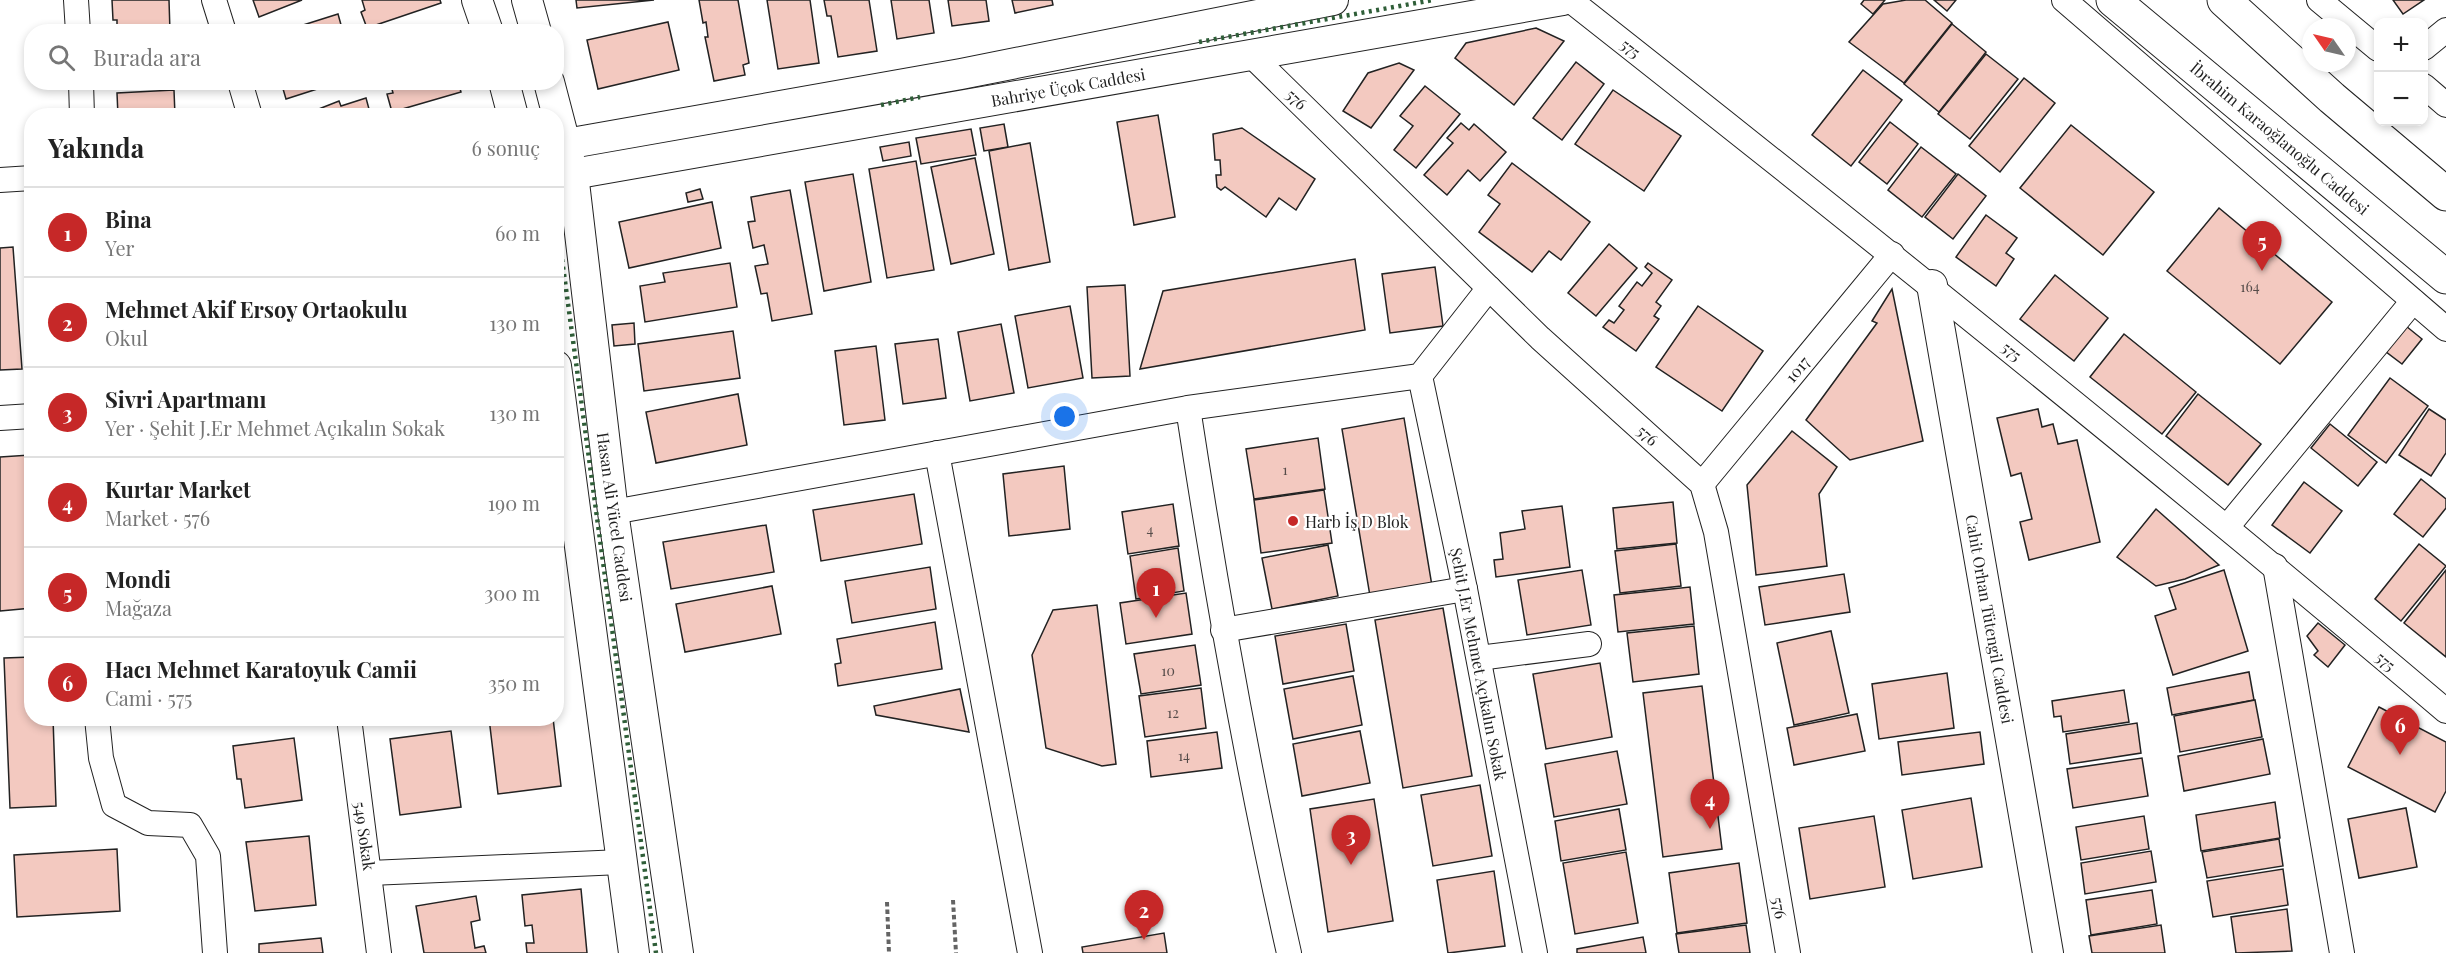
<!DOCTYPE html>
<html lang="tr">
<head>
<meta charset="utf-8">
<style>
	:root { --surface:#fff; --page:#f6f6f6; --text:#222; --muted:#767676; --line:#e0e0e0; --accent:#c62828 }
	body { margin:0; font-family:"Playfair Display",serif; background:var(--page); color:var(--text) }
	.controls { position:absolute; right:18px; top:18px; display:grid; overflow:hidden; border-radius:12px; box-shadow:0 3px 9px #0003 }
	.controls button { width:54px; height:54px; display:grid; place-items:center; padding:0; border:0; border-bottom:2px solid var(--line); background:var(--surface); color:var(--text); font:30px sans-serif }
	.compass { position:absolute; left:2302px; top:18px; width:54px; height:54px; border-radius:50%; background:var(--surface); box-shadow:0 3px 9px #0003; rotate:304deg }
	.you { position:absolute; left:1065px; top:417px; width:21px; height:21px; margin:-15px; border:4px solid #fff; border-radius:50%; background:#1a73e8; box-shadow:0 0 0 9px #1a73e833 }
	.badge { display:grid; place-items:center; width:39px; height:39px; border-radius:50%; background:var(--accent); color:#fff; font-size:20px; font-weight:700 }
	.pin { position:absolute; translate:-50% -50px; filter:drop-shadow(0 2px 3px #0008) }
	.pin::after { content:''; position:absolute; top:32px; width:21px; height:18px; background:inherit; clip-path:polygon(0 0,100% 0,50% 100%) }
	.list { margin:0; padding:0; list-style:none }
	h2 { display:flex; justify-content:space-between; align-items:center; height:78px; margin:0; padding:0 24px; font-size:26px }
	h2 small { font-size:20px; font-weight:400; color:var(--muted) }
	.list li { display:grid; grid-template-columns:39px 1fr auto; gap:18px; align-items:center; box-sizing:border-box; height:90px; padding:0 24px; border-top:2px solid var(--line) }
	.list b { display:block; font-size:22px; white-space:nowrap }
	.list p { margin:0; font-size:20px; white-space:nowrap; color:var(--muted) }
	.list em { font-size:20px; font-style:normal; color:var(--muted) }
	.icon { flex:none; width:33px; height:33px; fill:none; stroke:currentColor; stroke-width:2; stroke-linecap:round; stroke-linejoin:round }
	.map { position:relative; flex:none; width:2446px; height:953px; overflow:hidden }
	.search { position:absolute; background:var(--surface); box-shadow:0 3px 9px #0003; left:24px; top:24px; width:540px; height:66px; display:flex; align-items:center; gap:15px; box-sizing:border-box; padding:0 21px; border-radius:24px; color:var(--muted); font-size:22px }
	.panel { position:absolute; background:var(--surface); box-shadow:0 3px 9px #0003; left:24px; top:108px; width:540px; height:618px; border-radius:24px }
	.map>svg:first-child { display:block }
</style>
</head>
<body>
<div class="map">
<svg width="2446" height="953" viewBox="0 0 2446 953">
	<rect width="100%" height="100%" fill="#fff"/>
	<g fill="#f3c9c0" stroke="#222" stroke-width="1.5">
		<polygon points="112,0 169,0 170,32 117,32 117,20 113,20"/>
		<polygon points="253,0 302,0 259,17"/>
		<polygon points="362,0 440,0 441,3 367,28 361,12 365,10"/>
		<polygon points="576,0 654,0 577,8"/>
		<polygon points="699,0 738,0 749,63 743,65 745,75 714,81 705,37 708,37 706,22 703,23"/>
		<polygon points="767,0 810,0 819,63 778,69"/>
		<polygon points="824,0 869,0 877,51 838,57 831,16 827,16"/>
		<polygon points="891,0 929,0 934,33 897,39"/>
		<polygon points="948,0 986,0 989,21 952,26"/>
		<polygon points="1012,0 1052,0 1053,5 1015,13"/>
		<polygon points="1864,0 1885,0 1873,14 1861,4"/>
		<polygon points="1906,0 1925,0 1952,23 1904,83 1849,42 1883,4"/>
		<polygon points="1934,0 1956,0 1947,11"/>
		<polygon points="2393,0 2424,0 2403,14"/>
		<polygon points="338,14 343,32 281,32"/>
		<polygon points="668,22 679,70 598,89 587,40"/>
		<polygon points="1952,24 1986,52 1939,112 1904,84"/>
		<polygon points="1536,28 1564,41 1514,105 1455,58 1466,43"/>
		<polygon points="1986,54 2018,79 1970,139 1938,114"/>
		<polygon points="1576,62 1604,84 1562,140 1533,118"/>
		<polygon points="1399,63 1414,70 1371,128 1343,111 1368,73"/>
		<polygon points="1863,70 1902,100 1851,166 1812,135"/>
		<polygon points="2024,78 2055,103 2000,172 1969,146"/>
		<polygon points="281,82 339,82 286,99"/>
		<polygon points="390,82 458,82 461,92 392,112 387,94 393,93"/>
		<polygon points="1425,86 1460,114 1416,168 1394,150 1413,126 1400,116"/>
		<polygon points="174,90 175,116 118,116 117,93"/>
		<polygon points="1613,90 1681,136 1644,191 1575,144"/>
		<polygon points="366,98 369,109 364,111 365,116 301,116 339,101 341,106"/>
		<polygon points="1158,115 1175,217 1134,225 1117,122"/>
		<polygon points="1890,122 1918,144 1887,184 1859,162"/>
		<polygon points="1461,123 1469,130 1474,124 1506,152 1480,181 1468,170 1447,195 1424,175 1453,143 1447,138"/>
		<polygon points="1004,124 1008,147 984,151 980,128"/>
		<polygon points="2071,125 2154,192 2103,255 2020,188"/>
		<polygon points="1242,128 1315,179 1296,210 1279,198 1266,217 1225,187 1221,190 1217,187 1216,175 1221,175 1220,160 1215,160 1213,134"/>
		<polygon points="971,129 976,155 921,164 916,138"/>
		<polygon points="909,142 911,156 883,161 880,147"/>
		<polygon points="1030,143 1050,262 1009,270 989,151"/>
		<polygon points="1921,147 1956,174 1922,217 1888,190"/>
		<polygon points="975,158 994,254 951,264 931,167"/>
		<polygon points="916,161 934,270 887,278 869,169"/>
		<polygon points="1512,163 1590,222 1561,260 1549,251 1532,272 1479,232 1500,204 1488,195"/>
		<polygon points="853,174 871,282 824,291 805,182"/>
		<polygon points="1958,174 1986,196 1953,239 1925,217"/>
		<polygon points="700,189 703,199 688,202 686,193"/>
		<polygon points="790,190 812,314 772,321 767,293 761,294 755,266 768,264 764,245 753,248 748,222 755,221 751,197"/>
		<polygon points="712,202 721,248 629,268 619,222"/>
		<polygon points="2219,208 2332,302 2280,364 2167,271"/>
		<polygon points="1986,215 2017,238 2006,253 2014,259 1996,286 1956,257"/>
		<polygon points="1609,244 1637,268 1596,316 1568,293"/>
		<polygon points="13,247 22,369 0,370 0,248"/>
		<polygon points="1355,259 1365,330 1140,369 1163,291"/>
		<polygon points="730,263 737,307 645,322 640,286 665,282 663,273"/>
		<polygon points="1648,263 1672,280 1656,302 1661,306 1654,316 1659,319 1636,351 1603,327 1609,320 1614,323 1624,310 1619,306 1637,282 1642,286 1652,273 1645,267"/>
		<polygon points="1435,267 1443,326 1390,333 1382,274"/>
		<polygon points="2055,275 2108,318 2074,361 2020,319"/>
		<polygon points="1125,285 1130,376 1092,378 1087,287"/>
		<polygon points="1892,289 1923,441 1850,460 1806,420 1877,323 1872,321"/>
		<polygon points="1070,306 1083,378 1028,388 1015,316"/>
		<polygon points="1698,306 1763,351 1722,411 1656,367"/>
		<polygon points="2401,322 2422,339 2402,364 2381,348"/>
		<polygon points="634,323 635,344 614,346 612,325"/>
		<polygon points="1001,324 1014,393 970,401 958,332"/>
		<polygon points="733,331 740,378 644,391 638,344"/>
		<polygon points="2124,334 2196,392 2162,434 2090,377"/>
		<polygon points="938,339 946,398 903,404 895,344"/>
		<polygon points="876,346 885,420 844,425 835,351"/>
		<polygon points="2390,378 2428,406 2386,463 2348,435"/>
		<polygon points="738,394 747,445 656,463 646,412"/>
		<polygon points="2198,394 2261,444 2228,485 2166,436"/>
		<polygon points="2038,409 2042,427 2053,424 2058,444 2077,440 2100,542 2029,560 2020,522 2032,519 2021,473 2011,476 1997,418"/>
		<polygon points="2429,409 2446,420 2446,453 2431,476 2399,455"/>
		<polygon points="1404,418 1432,586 1370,596 1342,429"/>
		<polygon points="2330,424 2377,462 2358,486 2311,448"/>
		<polygon points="1792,431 1837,467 1819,494 1827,566 1756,575 1747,485"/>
		<polygon points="1318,438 1325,489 1254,499 1246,449"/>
		<polygon points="30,455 32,608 0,611 0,457"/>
		<polygon points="1064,466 1070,529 1009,536 1003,474"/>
		<polygon points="2421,479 2446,499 2446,508 2423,537 2394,514"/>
		<polygon points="2304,482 2342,511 2310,553 2272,525"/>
		<polygon points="1324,490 1332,543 1261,553 1254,500"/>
		<polygon points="914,494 922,544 821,561 813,510"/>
		<polygon points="1673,502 1677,543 1617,549 1613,508"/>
		<polygon points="1173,504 1179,546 1128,554 1122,512"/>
		<polygon points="1562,506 1570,567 1496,577 1494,560 1503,559 1500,533 1525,529 1522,511"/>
		<polygon points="2156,509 2219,565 2185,579 2156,586 2117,557"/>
		<polygon points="766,525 774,572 671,589 663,542"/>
		<polygon points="1676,544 1681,586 1620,593 1615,551"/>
		<polygon points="2419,544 2446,566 2401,621 2375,599"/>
		<polygon points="1328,545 1338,596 1272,609 1262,558"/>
		<polygon points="1178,548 1184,591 1136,599 1130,556"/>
		<polygon points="930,567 936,609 852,623 845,581"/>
		<polygon points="1582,570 1591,625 1527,635 1518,580"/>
		<polygon points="2224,570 2248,651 2173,675 2155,616 2176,609 2169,588"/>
		<polygon points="2446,570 2446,657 2404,623"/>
		<polygon points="1844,574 1850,612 1765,625 1759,587"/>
		<polygon points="772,586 781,634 685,652 676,604"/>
		<polygon points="1690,587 1694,624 1618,632 1614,595"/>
		<polygon points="1186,593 1192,634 1126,644 1120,603"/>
		<polygon points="1097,605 1116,764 1102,766 1046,748 1032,655 1053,610"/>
		<polygon points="1443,608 1472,776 1403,788 1375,620"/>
		<polygon points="935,622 942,669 838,686 835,664 841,663 837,639"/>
		<polygon points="2318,623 2345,645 2328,667 2314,655 2318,651 2307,636"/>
		<polygon points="1346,624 1354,671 1283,684 1275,636"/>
		<polygon points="1694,626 1699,674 1633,682 1627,633"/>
		<polygon points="1831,631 1849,713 1794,725 1777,643"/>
		<polygon points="1195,645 1201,685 1141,694 1134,654"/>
		<polygon points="32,657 32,718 53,718 56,806 10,808 4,658"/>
		<polygon points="1600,663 1612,737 1546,749 1533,674"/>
		<polygon points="2249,672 2254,700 2172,715 2167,688"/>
		<polygon points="1947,673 1954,728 1879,739 1872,684"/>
		<polygon points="1353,676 1362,725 1293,739 1284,689"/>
		<polygon points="1702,686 1722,849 1663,857 1643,693"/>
		<polygon points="1201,688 1206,728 1145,737 1139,696"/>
		<polygon points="960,689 969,732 876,715 874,706"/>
		<polygon points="2124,690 2129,722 2063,732 2061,716 2054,717 2052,701"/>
		<polygon points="2255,700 2262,737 2180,752 2174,716"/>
		<polygon points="2379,707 2446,742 2446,791 2435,812 2348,767"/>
		<polygon points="1857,714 1865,751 1794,765 1787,728"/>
		<polygon points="489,718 553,718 561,786 498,794"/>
		<polygon points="2137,723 2141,753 2070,764 2066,734"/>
		<polygon points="451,731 461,807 400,815 390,739"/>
		<polygon points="1360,731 1370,783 1302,796 1293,744"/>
		<polygon points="1217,732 1222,768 1151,777 1147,741"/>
		<polygon points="1980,732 1984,764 1902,775 1898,742"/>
		<polygon points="294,738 302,800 245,808 241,779 237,779 233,746"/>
		<polygon points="2263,739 2270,774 2184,791 2178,756"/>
		<polygon points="1617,751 1627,804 1554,817 1545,764"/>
		<polygon points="2142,758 2148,796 2073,808 2067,769"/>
		<polygon points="1480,785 1492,856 1433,866 1421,795"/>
		<polygon points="1971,798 1982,867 1913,879 1902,810"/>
		<polygon points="1374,799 1393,921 1328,932 1310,809"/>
		<polygon points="2275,802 2280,838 2201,851 2196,815"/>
		<polygon points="2406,808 2417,867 2359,878 2348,819"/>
		<polygon points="1619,809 1626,850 1561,861 1555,821"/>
		<polygon points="1874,816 1885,887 1810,899 1799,828"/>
		<polygon points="2144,816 2149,849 2081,860 2076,827"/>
		<polygon points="309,836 316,905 255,911 246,842"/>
		<polygon points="2279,839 2283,866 2207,878 2202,852"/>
		<polygon points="117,849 120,911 17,917 14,855"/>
		<polygon points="2151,851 2156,882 2085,894 2081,863"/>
		<polygon points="1626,852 1638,923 1575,934 1563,863"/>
		<polygon points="1739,863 1747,923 1677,933 1669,873"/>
		<polygon points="2283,869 2288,905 2213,917 2207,881"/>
		<polygon points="1494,871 1505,946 1448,953 1437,880"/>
		<polygon points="581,889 587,953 527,953 526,943 534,943 532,925 525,926 522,895"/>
		<polygon points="2152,890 2157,924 2091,935 2086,900"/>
		<polygon points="476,896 480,920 471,922 475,948 484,946 486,953 424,953 416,906"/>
		<polygon points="2287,909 2292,951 2236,953 2231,917"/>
		<polygon points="1746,925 1750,953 1679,953 1676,934"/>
		<polygon points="2161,925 2165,953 2092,953 2089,936"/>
		<polygon points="1164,933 1167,953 1083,953 1082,947"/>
		<polygon points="1643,937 1646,953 1577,953 1577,949"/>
		<polygon points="321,938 323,953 259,953 259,944"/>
	</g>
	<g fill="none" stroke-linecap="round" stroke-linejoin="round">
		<g stroke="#222" stroke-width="26">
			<g id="minor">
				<polyline points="76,0 78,32"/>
				<polyline points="214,0 224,32"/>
				<path d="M1570,0C1866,233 2159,468 2446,711"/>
				<polyline points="2064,0 2446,329"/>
				<polyline points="2319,0 2378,49"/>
				<polyline points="2424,48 2446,30"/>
				<polyline points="1251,55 1540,338 1702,484 1716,532 1788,953"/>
				<polyline points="81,82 82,116"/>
				<polyline points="240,82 250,116"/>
				<polyline points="2424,86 2446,105"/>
				<polyline points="0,180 32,178"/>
				<polyline points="1420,376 1465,589 1535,953"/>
				<path d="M1188,408C1216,591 1248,772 1289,953"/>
				<polyline points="0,418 32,416"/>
				<polyline points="937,453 1030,953"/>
				<polyline points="1702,484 1892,254"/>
				<polyline points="613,512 1188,408 1420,376 1489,288"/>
				<polyline points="2227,527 2413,301"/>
				<polyline points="2275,566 2342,953"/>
				<polyline points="1223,630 1465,589"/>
				<polyline points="1479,658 1589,644"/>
				<polyline points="97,718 101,758 114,805 148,823 190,825 208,856 215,953"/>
				<polyline points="349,718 379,953"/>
				<polyline points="370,873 621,862"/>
			</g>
		</g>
		<g stroke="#222" stroke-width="32">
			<g id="tertiary">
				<polyline points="477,0 488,32"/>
				<polyline points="527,0 536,32"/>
				<polyline points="504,82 513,116"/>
				<polyline points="549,82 573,174 613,512 678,953"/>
				<polyline points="566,144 961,74 1333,0"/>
				<polyline points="573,174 1563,0"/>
				<polyline points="1932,285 2048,953"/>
				<polyline points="556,366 634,953"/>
			</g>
		</g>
		<g stroke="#222" stroke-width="35">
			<g id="trunk">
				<polyline points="2113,0 2446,277"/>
				<polyline points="2224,0 2332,98 2446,194"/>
			</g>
		</g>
		<g stroke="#646464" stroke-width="4" stroke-dasharray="4.5 3" stroke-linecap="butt">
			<polyline points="953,900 956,953"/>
			<polyline points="887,902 889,953"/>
		</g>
		<use href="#minor" stroke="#fff" stroke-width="24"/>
		<use href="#tertiary" stroke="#fff" stroke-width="30"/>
		<use href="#trunk" stroke="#fff" stroke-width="33"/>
		<g stroke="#2f5e38" stroke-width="4.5" stroke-dasharray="3 4.5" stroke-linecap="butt">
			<polyline points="1199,42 1433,0"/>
			<polyline points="881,105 920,97"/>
			<polyline points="559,237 656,953"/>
		</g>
	</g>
	<circle fill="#c62828" stroke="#fff" stroke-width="2" cx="1293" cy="521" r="6"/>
	<g text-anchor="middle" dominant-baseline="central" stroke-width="4.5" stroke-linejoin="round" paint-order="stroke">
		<g font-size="14" fill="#564c4a">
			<text x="2250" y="286">164</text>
			<text x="1285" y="469">1</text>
			<text x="1150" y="529">4</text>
			<text x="1168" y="670">10</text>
			<text x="1173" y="712">12</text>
			<text x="1184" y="755">14</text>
		</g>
		<g font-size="16" fill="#222" stroke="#fff">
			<text transform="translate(1631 48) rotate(38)">575</text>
			<text transform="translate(1068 87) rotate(-10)">Bahriye Üçok Caddesi</text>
			<text transform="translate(1297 99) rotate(44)">576</text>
			<text transform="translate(2280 138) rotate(40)">İbrahim Karaoğlanoğlu Caddesi</text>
			<text transform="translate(2012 351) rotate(39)">575</text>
			<text transform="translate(1797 369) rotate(-50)">1017</text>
			<text transform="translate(1648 435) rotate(42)">576</text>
			<text transform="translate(615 517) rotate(82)">Hasan Ali Yücel Caddesi</text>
			<text transform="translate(1990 619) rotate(80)">Cahit Orhan Tütengil Caddesi</text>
			<text transform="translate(2386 661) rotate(40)">575</text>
			<text transform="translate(1479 664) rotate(79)">Şehit J.Er Mehmet Açıkalın Sokak</text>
			<text transform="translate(365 836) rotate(82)">549 Sokak</text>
			<text transform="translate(1780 908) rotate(80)">576</text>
		</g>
		<g font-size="16" fill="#222" stroke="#fff" text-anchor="start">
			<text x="1305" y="521">Harb İş D Blok</text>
		</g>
	</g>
</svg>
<div class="controls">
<button>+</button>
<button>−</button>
</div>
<svg class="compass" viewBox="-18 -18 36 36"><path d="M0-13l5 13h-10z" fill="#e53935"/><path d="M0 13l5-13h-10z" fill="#767676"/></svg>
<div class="you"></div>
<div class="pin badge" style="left:1156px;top:618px">1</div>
<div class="pin badge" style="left:1144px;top:940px">2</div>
<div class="pin badge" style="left:1351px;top:865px">3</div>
<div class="pin badge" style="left:1710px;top:829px">4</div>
<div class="pin badge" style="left:2262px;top:271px">5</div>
<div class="pin badge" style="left:2400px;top:755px">6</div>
<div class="search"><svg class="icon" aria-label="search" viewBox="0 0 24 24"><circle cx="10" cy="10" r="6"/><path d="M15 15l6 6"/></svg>Burada ara</div>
<section class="panel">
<h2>Yakında<small>6 sonuç</small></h2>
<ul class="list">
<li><span class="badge">1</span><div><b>Bina</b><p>Yer</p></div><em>60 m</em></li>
<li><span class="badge">2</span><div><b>Mehmet Akif Ersoy Ortaokulu</b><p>Okul</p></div><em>130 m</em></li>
<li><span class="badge">3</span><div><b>Sivri Apartmanı</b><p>Yer · Şehit J.Er Mehmet Açıkalın Sokak</p></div><em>130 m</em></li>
<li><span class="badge">4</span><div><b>Kurtar Market</b><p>Market · 576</p></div><em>190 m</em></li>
<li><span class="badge">5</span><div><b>Mondi</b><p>Mağaza</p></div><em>300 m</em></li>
<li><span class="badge">6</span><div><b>Hacı Mehmet Karatoyuk Camii</b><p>Cami · 575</p></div><em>350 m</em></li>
</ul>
</section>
</div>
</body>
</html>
